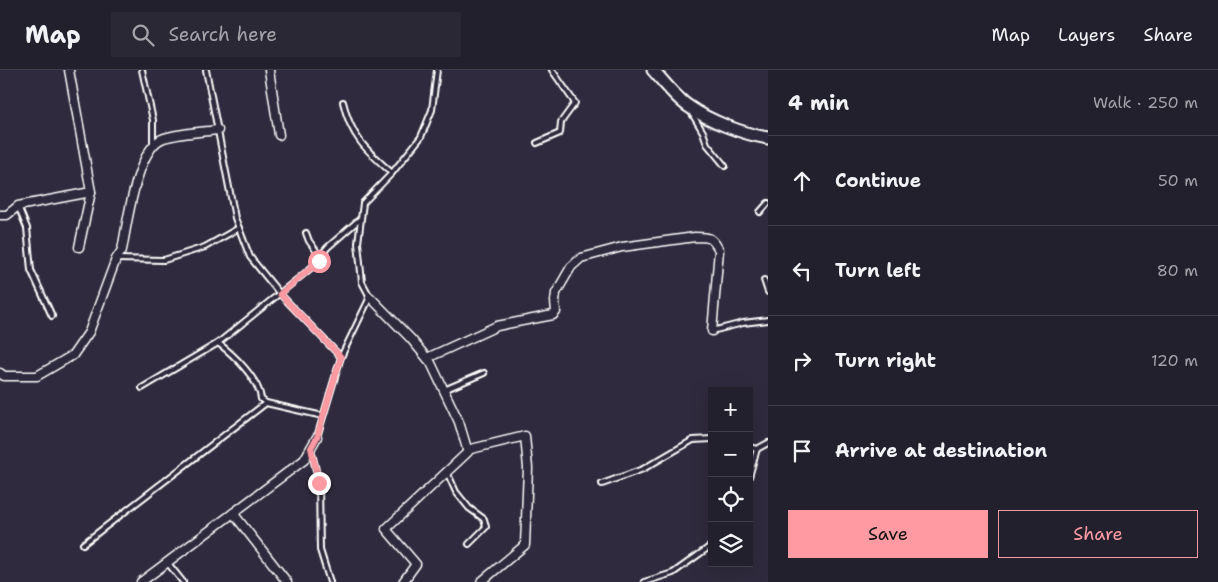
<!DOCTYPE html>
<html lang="en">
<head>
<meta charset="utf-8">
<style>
	:root { --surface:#23202e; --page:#2b2836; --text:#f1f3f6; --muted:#a3a3aa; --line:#403e4a; --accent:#ff9aa2 }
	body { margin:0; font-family:"Shantell Sans",sans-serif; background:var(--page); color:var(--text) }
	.controls { position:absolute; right:15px; bottom:15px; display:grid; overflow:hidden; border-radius:0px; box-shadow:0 5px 20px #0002 }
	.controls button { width:45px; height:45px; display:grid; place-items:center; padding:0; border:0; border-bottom:1px solid var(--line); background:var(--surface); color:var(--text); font:25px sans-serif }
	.stop { position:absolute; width:15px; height:15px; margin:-11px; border:4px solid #ff9aa2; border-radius:50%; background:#fff }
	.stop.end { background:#ff9aa2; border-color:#fff; box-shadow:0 1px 5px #0008 }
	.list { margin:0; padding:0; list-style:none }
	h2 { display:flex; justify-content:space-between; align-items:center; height:65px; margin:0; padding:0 20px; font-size:21px }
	h2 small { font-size:16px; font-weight:400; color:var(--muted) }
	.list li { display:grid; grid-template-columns:32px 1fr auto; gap:15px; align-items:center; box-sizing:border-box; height:90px; padding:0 20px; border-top:1px solid var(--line) }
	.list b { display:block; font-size:19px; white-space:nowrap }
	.list em { font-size:16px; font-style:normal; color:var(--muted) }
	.actions { display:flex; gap:10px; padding:15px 20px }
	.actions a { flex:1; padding:11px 0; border:1px solid var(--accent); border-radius:0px; text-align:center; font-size:18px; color:var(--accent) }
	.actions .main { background:var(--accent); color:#111 }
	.icon { flex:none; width:28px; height:28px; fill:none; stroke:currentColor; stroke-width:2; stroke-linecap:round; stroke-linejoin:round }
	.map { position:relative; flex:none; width:768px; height:512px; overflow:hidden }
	header { display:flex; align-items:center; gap:30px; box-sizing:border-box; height:70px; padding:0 25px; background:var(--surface); border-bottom:1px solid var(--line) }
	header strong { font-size:24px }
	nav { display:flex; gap:28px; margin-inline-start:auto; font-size:18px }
	.search { width:350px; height:45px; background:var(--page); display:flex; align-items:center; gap:12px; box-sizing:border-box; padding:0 18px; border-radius:0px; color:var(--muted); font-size:19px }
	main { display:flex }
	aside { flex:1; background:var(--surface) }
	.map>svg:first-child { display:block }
</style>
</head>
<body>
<header>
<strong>Map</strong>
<div class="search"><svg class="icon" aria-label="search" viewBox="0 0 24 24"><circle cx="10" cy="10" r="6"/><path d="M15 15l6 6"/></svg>Search here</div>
<nav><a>Map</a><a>Layers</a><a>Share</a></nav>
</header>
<main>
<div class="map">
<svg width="768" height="512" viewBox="0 0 768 512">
	<rect width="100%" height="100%" fill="#2f2a3d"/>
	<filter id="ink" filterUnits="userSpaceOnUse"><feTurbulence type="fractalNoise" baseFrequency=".02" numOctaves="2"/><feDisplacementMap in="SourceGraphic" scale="10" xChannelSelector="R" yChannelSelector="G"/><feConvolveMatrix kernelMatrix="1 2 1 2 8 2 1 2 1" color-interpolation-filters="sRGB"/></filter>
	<g filter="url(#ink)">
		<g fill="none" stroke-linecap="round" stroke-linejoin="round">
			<g stroke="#fff" stroke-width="8">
				<g id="service">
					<polyline points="142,0 153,50 153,74"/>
					<polyline points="206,0 235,148 250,187 280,224 341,287"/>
					<path d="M343,32C351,67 366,80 392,103"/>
					<polyline points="691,42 703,62 707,74 725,96"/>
					<polyline points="537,73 560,63 561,52 575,33 552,0"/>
					<polyline points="18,136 27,158 31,200 52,246"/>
					<polyline points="760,142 768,133"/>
					<polyline points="306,163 309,171 320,186"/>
					<polyline points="116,189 164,190 205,177 239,158"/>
					<polyline points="764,210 768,222"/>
					<polyline points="712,261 743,253 768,250"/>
					<path d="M218,273C233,284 259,309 261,329L266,333"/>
					<polyline points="142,318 218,273 305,203 319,191 320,186 328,177 360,149"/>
					<polyline points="444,320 484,303"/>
					<polyline points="317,367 341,287 370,227 362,212 358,173 363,133 392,103 421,67 432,40 437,0"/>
					<polyline points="749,377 757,379"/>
					<polyline points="311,379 319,413 320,480 330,512"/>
					<polyline points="447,402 456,422 469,438 484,449 486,457 469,474"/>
					<polyline points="749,407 757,379 768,373"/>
					<polyline points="602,414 643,399 693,370 712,369"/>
					<polyline points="83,474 266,333 323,346"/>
					<polyline points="167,492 183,512"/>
					<polyline points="644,512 673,503 712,475"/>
				</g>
			</g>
			<g stroke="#fff" stroke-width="11">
				<g id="minor">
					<polyline points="269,0 279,65"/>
					<polyline points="0,145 7,145 18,136 91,122 69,0"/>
					<polyline points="79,177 91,122"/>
					<polyline points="370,227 411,269 431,293 459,352 468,382 386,459 416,494 403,512"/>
					<path d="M427,288L497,256L553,245L556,242L555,231L556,223L571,197L581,188L622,177L695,167C710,167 712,167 719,180L712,261"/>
					<path d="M0,303L4,306H37L73,285L89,262L116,189L122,180C127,154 137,76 164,68C181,63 201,62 218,60"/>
					<polyline points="467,380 525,366 528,398 525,475 481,512"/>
					<polyline points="233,443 287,512"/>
					<polyline points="141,512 304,390 317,367"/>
				</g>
			</g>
			<g stroke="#fff" stroke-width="15">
				<path id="secondary" d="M653,0C664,12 675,27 688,36C709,51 743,64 768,68"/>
			</g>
			<use href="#service" stroke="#2f2a3d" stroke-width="4"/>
			<use href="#minor" stroke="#2f2a3d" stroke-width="8"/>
			<use href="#secondary" stroke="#2f2a3d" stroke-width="11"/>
		</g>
	</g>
	<g fill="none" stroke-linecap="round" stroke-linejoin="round" filter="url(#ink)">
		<polyline stroke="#ff9aa2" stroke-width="6" points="319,191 280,224 341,287 317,367 311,378 319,413"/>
	</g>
</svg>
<div class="controls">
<button>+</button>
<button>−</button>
<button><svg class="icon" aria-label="locate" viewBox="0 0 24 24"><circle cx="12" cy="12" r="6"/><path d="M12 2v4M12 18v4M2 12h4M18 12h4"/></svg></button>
<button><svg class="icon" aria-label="layers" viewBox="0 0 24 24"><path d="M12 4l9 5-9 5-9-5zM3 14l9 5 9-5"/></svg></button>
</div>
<div class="stop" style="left:319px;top:191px"></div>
<div class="stop end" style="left:319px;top:413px"></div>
</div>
<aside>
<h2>4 min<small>Walk · 250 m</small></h2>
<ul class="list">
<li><svg class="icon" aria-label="ahead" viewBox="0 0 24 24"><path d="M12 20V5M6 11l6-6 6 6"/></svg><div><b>Continue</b></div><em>50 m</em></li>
<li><svg class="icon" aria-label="left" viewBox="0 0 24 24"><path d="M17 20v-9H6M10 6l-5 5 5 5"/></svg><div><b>Turn left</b></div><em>80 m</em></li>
<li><svg class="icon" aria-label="right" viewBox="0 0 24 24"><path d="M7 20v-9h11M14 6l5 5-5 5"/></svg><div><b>Turn right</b></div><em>120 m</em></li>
<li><svg class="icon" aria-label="arrive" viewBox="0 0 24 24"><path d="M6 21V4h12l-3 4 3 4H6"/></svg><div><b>Arrive at destination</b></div></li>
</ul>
<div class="actions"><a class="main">Save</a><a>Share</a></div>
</aside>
</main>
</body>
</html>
